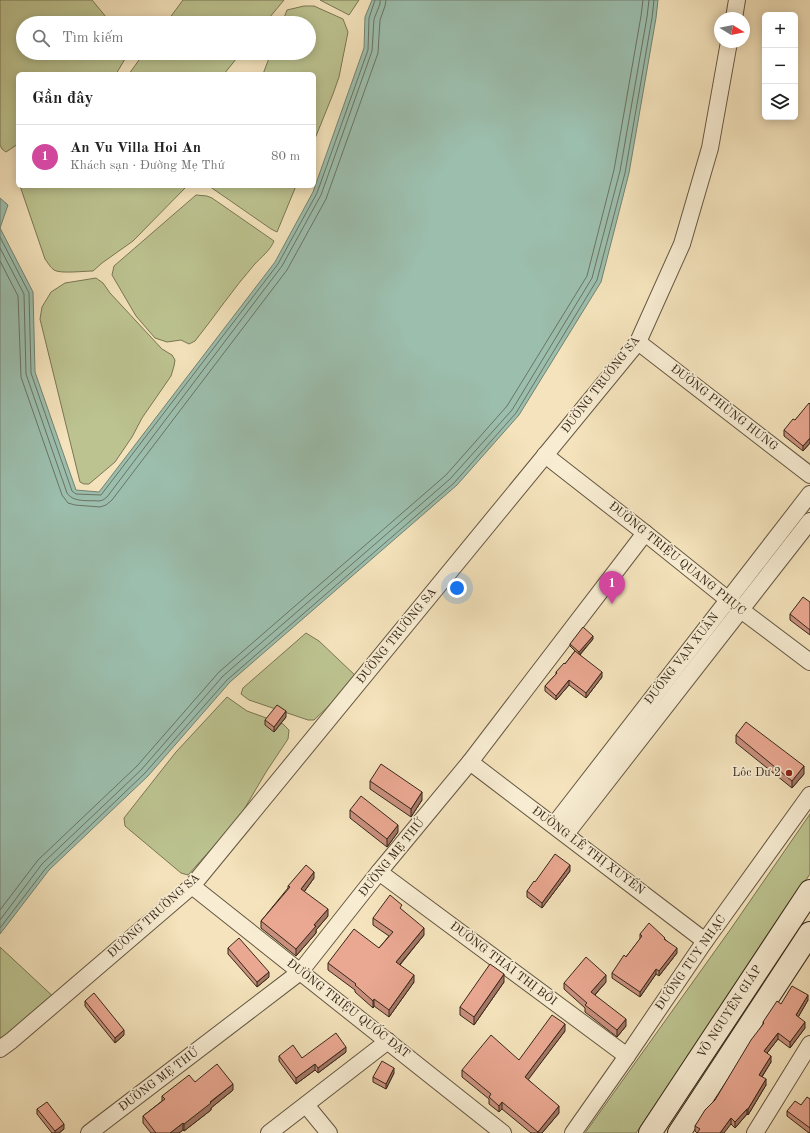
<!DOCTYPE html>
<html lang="vi">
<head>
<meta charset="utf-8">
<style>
	:root { --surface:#fff; --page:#f2f2f2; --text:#222; --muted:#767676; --line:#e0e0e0; --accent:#8f2418 }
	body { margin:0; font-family:"Old Standard TT",serif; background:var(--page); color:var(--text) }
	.controls { position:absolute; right:12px; top:12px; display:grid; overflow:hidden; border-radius:6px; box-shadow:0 2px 10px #0003 }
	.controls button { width:36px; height:36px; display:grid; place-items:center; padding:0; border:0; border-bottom:1px solid var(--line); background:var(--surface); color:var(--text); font:20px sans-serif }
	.compass { position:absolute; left:714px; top:12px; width:36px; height:36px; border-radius:50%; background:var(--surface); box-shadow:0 2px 10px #0003; rotate:100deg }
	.you { position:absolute; left:457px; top:588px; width:14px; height:14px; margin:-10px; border:3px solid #fff; border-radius:50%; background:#1a73e8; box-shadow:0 0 0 6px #1a73e833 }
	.badge { display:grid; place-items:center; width:26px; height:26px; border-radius:50%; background:var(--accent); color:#fff; font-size:13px; font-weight:700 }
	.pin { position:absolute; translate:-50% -33px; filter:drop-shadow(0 1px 2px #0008) }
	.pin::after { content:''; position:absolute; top:21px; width:14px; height:12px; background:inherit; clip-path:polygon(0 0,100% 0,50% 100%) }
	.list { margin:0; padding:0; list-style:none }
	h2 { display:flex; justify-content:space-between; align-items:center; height:52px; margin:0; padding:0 16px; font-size:17px }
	h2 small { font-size:13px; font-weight:400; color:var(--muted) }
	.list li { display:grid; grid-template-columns:26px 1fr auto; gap:12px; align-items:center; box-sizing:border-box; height:64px; padding:0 16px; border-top:1px solid var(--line) }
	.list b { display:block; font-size:15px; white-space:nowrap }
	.list p { margin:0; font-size:13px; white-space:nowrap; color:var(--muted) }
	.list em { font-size:13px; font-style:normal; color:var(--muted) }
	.icon { flex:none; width:22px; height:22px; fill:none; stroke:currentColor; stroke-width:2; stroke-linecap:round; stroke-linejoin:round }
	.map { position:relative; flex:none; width:810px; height:1133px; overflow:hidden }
	.search { position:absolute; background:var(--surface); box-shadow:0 2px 10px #0003; left:16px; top:16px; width:300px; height:44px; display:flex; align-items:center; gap:10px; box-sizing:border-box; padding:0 14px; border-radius:22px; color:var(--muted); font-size:15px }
	.panel { position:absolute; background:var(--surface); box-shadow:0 2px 10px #0003; left:16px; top:72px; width:300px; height:116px; border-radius:6px }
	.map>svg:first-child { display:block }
</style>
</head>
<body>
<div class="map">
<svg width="810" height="1133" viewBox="0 0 810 1133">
	<rect width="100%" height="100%" fill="#f4e3bc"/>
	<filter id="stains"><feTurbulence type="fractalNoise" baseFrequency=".005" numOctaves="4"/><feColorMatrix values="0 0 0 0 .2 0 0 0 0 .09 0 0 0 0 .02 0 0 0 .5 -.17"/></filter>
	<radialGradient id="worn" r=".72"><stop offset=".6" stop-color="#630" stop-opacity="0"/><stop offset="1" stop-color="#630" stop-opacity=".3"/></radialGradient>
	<g fill="#bcc390" stroke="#7a7655">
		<polygon points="0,0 92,0 111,23 23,23 23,53 126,53 125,59 116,74 18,74 18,144 6,152 2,149 0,145"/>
		<polygon points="183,0 284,0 265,23 166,23"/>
		<polygon points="320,0 359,0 349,15"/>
		<polygon points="304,6 314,6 343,19 348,32 339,77 333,94 314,141 314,74 263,74 271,53 309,53 309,23 282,23 287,10"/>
		<polygon points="144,53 241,53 224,74 129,74"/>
		<path d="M20,186H187L133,241L102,263L93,271C84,271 60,274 54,270C50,267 48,263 45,259Z"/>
		<polygon points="209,186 296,186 277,232 271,229"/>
		<path d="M196,195L207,196L212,198L274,241C270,251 261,257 254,265C233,289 215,316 195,341L189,344L181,340L167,342L155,338L136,316L112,275L114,266Z"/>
		<polygon points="96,278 103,283 110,293 162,349 172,355 175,360 174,366 171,376 142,418 132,437 115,462 89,484 84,484 80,482 40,319 42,307 51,292 65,283"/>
		<polygon points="306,633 319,641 358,678 314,720 308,720 249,700 241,694 243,688"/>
		<polygon points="227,697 247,711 283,724 289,730 288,739 266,772 239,818 188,875 181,873 125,826 124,818 176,752"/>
		<polygon points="810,814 810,874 636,1133 585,1133 730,930"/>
		<polygon points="0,947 58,1001 0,1049"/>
	</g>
	<polygon fill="#9cbead" stroke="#748272" points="372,0 658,0 656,18 629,173 601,282 519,415 457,485 230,682 148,776 49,870 0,934 0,198 8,205 0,228 33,292 35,372 76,490 99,492 275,262 313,192 364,48 365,17"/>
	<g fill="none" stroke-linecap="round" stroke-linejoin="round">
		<g stroke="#6a7364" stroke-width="1">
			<polyline points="0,237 29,293 31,373 72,491 76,494 101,495 278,264 317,193 368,50 369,18 375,0"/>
			<path d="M0,248L24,294L26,374L67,493C73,503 89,500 99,501L103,500L107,497L282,266L321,195L372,51L374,19L380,4V0"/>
			<polyline points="0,261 18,296 21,377 62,495 68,503 75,505 100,507 106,505 112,500 287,270 326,199 378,53 380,20 385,6 386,0"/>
			<polyline points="0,910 38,860 137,766 219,672 446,475 507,406 587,276 614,170 641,16 643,0"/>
			<polyline points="0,920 42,864 141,770 223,676 450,479 512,410 592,278 620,171 647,17 649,0"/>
			<polyline points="0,928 46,868 145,773 227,680 454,483 516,413 597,280 625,173 652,18 654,0"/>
		</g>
		<g stroke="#665742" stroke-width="18">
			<g id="minor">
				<polyline points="734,18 737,0"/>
				<polyline points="638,342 810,475"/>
				<polyline points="545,455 645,533 741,610 810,662"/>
				<polyline points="470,762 705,941"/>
				<polyline points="554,825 810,494"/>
				<polyline points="566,834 810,521"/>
				<polyline points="379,872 627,1056"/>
				<polyline points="192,886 503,1133"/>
				<polyline points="0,1049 11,1041 192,886 638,342 682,244 710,148 729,42"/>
				<polyline points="306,1105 329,1133"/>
				<polyline points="89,1133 300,972 379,872 470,762 645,533"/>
				<polyline points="269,1133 388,1041"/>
				<polyline points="573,1133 627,1056 705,941 810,795"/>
				<polyline points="755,1133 810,1044"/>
			</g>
		</g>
		<g stroke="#37281a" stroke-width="24">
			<g id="secondary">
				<polyline points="650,1133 810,891"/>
				<polyline points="679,1133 810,933"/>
			</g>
		</g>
		<use href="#minor" stroke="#f8edd3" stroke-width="16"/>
		<use href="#secondary" stroke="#f8edd3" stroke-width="22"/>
	</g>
	<g fill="#c9907e" stroke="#37281a">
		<polygon points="810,404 810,443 803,451 784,436 784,430 795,420"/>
		<polygon points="810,602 810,635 790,620 790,614"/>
		<polygon points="593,639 580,655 602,677 586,698 569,685 556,700 545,691 545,686 556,674 556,672 565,664 575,651 570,646 570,644"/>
		<polygon points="286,717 274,732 265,725 265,720"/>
		<polygon points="736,735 804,774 792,788 736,743"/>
		<polygon points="370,781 422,800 411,817 370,789"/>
		<polygon points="350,810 398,832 387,847 350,818"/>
		<polygon points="570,871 542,908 527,897 527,891"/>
		<polygon points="314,878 304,892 328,916 316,930 316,933 296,956 261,928 261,921 288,888 288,886"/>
		<polygon points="402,910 424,935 400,965 414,982 389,1017 374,1006 373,1008 355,992 355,990 328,970 328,963 379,948 389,936 373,925 373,918"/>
		<polygon points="640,934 665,939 677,953 659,976 656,974 640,997 612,978 612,973 626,957 640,939"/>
		<polygon points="228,948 269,977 257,987 228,954"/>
		<polygon points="504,982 474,1025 460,1015 460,1007"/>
		<polygon points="606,982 595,995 626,1026 617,1037 585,1012 585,1008 564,989 564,983"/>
		<polygon points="808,1000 798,1017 805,1028 790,1048 778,1039 767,1053 771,1062 762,1077 766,1085 748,1115 747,1114 735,1128 731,1124 697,1133 695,1131 695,1126 715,1100 763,1024 763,1022"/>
		<polygon points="85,1001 124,1035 115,1043 85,1006"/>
		<polygon points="565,1031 528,1079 559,1113 542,1133 531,1133 502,1109 499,1112 489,1104 489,1099 462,1077 462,1070 519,1060"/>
		<polygon points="346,1052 318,1073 315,1070 296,1084 279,1061 279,1056 302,1058"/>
		<polygon points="394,1073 386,1089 373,1082 373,1077"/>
		<polygon points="195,1082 233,1090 211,1108 211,1110 184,1131 183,1130 179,1133 151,1133 143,1123 143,1116 162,1101 162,1096"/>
		<polygon points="810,1099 810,1133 809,1133 787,1116 787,1111 801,1105"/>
		<polygon points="37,1109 64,1129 59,1133 52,1133 37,1114"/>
	</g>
	<g fill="#a47666" stroke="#37281a">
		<polygon points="810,438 810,443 803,451 803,446"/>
		<polygon points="593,636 593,639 579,655 579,652"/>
		<polygon points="602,672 602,677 586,698 586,693"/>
		<polygon points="569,680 569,685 556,700 556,696"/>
		<polygon points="286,711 286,717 274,732 274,727"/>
		<polygon points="804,766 804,774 792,788 792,781"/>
		<polygon points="422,792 422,800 411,817 411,809"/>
		<polygon points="398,825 398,832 387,847 387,839"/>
		<polygon points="570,865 570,871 542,908 542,903"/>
		<polygon points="314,872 314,878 301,896 301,889"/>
		<polygon points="328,909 328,916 316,930 316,933 296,956 296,949 314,925"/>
		<polygon points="424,928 424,935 396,969 396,962"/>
		<polygon points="677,948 677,953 659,976 659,971"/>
		<polygon points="656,969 656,974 640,997 640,992"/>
		<polygon points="269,972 269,977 257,987 257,982"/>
		<polygon points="504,974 504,982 474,1025 474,1017"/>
		<polygon points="414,975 414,982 389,1017 389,1010"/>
		<polygon points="606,975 606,982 591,999 591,992"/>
		<polygon points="808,995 808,1000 796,1021 796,1015"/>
		<polygon points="374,999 374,1006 373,1008 373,1001"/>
		<polygon points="626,1019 626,1026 617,1037 617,1030"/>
		<polygon points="805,1022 805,1028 790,1048 790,1042"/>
		<polygon points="565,1024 565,1031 525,1084 525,1077"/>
		<polygon points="124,1030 124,1035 115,1043 115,1038"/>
		<polygon points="778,1033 778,1039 764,1057 764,1051"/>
		<polygon points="346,1047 346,1052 318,1073 318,1068"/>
		<polygon points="771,1056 771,1062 759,1081 759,1075"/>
		<polygon points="315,1064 315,1070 296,1084 296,1078"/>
		<polygon points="394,1068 394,1073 386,1089 386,1084"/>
		<polygon points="766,1079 766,1085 748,1115 748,1109"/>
		<polygon points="233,1084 233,1090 211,1108 211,1110 184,1131 184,1124"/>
		<polygon points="502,1102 502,1109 499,1112 499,1106"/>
		<polygon points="559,1106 559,1113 542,1133 538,1133 538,1132"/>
		<polygon points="747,1109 747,1114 735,1128 735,1122"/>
		<polygon points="731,1118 731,1124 724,1133 720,1133"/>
		<polygon points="183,1123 183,1130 179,1133 170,1133"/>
		<polygon points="64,1124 64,1129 59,1133 55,1133 55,1131"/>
	</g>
	<g fill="#eaa892" stroke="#37281a">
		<polygon points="809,403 810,404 810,438 803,446 784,430 793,419 795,420"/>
		<polygon points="803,597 810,602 810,630 790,614"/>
		<polygon points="583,627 593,636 579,652 570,644"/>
		<polygon points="575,651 602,672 586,693 569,680 556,696 545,686 557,673 556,672 564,663 565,664"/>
		<polygon points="277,705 286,711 274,727 265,720"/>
		<polygon points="746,722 804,766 792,781 736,735"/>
		<polygon points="381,764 422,792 411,809 370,781"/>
		<polygon points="361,796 398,825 387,839 350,810"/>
		<polygon points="555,854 570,865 542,903 527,891 534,881 535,882"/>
		<polygon points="306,865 314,872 301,889 328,909 314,925 316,926 296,949 261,921 290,887 288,886"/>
		<polygon points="390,895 402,905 400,908 424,928 396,962 414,975 389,1010 374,999 373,1001 355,985 356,984 328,963 354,929 379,948 393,932 373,918"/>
		<polygon points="649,923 665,938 664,939 677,948 659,971 656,969 640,992 612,973 624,955 626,957 642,936 640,934"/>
		<polygon points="239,938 269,972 257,982 228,948"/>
		<polygon points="586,957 606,975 591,992 626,1019 617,1030 585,1005 587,1003 564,983"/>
		<polygon points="490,964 504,974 474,1017 460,1007"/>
		<polygon points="792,986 808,995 796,1015 805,1022 790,1042 778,1033 764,1051 771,1056 759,1075 766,1079 748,1109 747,1109 735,1122 731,1118 720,1133 697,1133 700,1129 695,1126 705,1110 715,1100 751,1040 764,1023 763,1022 777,1001 781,1004"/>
		<polygon points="94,993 124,1030 115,1038 85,1001"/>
		<polygon points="552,1015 565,1024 525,1077 559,1106 538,1132 502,1102 499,1106 489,1097 491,1094 462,1070 491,1035 519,1060"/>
		<polygon points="336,1033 346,1047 318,1068 315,1064 296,1078 279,1056 293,1045 302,1058"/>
		<polygon points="382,1061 394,1068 386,1084 373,1077"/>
		<polygon points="217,1064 233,1084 210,1102 211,1103 184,1124 183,1123 170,1133 156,1133 143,1116 165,1099 162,1096 189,1075 195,1082"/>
		<polygon points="807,1097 810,1099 810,1128 787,1111 795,1101 801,1105"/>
		<polygon points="47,1102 64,1124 55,1131 37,1109"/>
	</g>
	<circle fill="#8f2418" stroke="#f8edd3" stroke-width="1.5" cx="789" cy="773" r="4"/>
	<g text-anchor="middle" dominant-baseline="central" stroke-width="3.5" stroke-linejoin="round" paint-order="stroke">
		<g font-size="12" fill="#37281a" stroke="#f8edd3">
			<text transform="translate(601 385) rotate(-52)">ĐƯỜNG TRƯỜNG SA</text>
			<text transform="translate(724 408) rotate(38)">ĐƯỜNG PHÙNG HƯNG</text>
			<text transform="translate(677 559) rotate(39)">ĐƯỜNG TRIỆU QUANG PHỤC</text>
			<text transform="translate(397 636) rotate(-51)">ĐƯỜNG TRƯỜNG SA</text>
			<text transform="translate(682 659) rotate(-52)">ĐƯỜNG VẠN XUÂN</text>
			<text transform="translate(588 851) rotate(37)">ĐƯỜNG LÊ THỊ XUYẾN</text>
			<text transform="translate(392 858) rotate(-51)">ĐƯỜNG MẸ THỨ</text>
			<text transform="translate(154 916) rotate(-42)">ĐƯỜNG TRƯỜNG SA</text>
			<text transform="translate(691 963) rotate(-55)">ĐƯỜNG TUY NHẠC</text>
			<text transform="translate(503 964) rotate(37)">ĐƯỜNG THÁI THỊ BÔI</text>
			<text transform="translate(348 1009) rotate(38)">ĐƯỜNG TRIỆU QUỐC ĐẠT</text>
			<text transform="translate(730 1012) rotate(-57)">VÕ NGUYÊN GIÁP</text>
			<text transform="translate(159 1080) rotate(-37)">ĐƯỜNG MẸ THỨ</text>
		</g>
		<g font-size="12" fill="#37281a" stroke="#f8edd3" text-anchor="end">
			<text x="781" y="773">Lôc Dư 2</text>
		</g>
	</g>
	<rect width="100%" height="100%" filter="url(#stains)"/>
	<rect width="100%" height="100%" fill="url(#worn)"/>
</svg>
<div class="controls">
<button>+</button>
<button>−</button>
<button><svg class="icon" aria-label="layers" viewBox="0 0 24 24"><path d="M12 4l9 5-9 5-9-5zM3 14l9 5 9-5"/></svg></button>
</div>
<svg class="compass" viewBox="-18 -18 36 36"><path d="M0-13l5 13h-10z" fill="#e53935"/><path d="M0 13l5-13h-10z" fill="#767676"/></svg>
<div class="you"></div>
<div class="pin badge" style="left:612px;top:604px;background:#d1479c">1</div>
<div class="search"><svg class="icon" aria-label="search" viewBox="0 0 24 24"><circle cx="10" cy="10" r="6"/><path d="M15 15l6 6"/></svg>Tìm kiếm</div>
<section class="panel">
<h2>Gần đây<small></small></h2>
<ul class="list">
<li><span class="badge" style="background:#d1479c">1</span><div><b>An Vu Villa Hoi An</b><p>Khách sạn · Đường Mẹ Thứ</p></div><em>80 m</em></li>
</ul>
</section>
</div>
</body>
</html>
